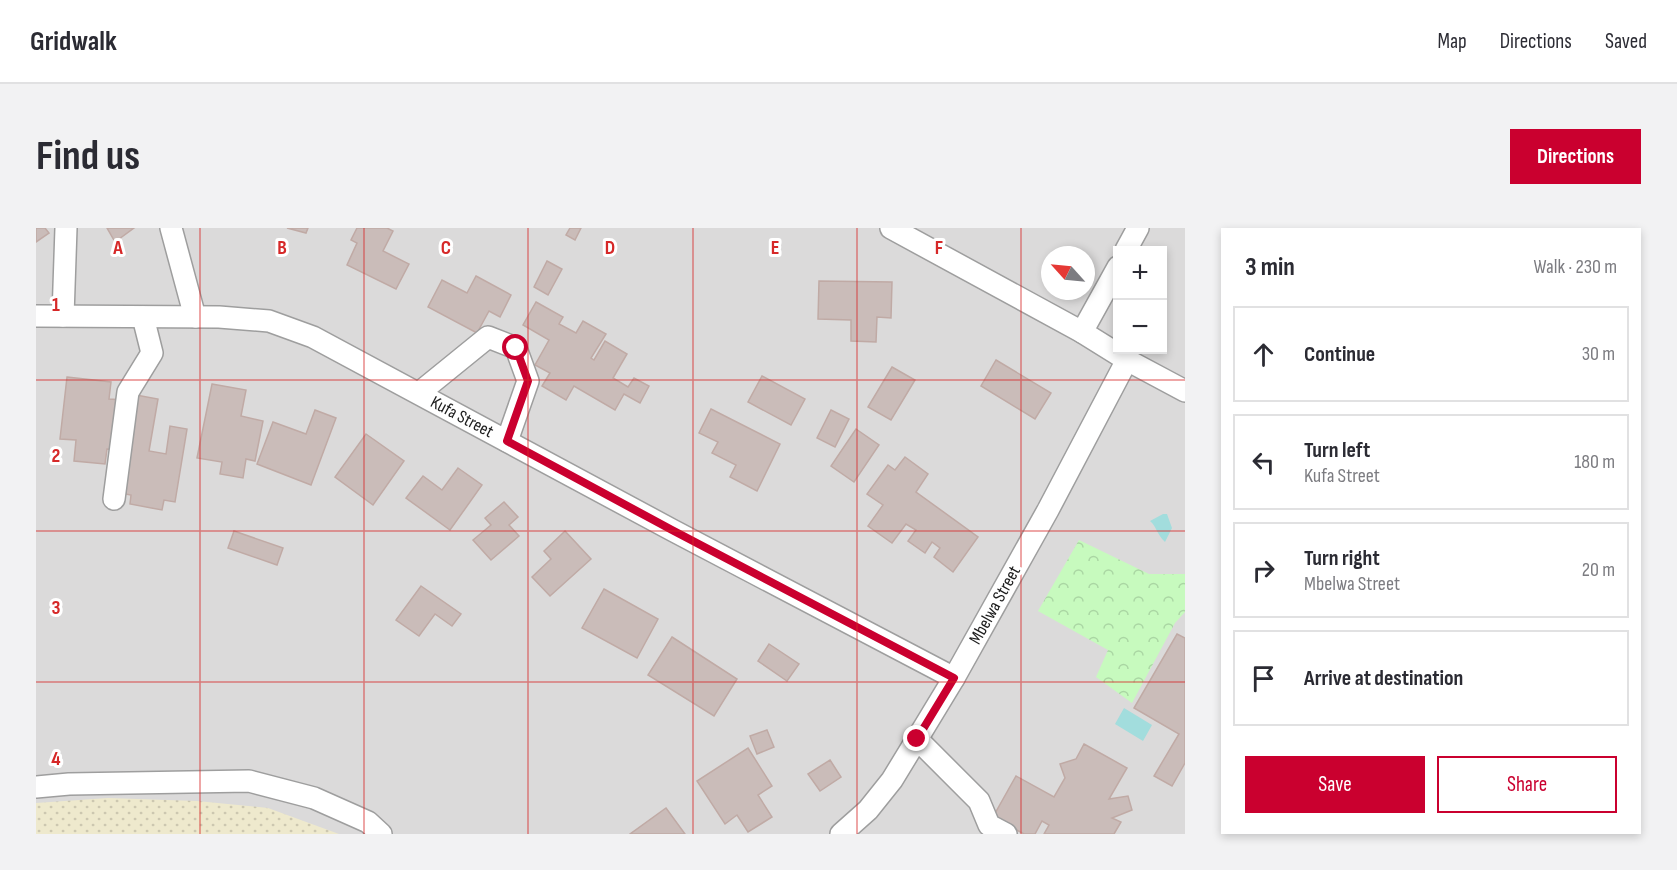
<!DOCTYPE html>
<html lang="en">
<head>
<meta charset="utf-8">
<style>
	:root { --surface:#fff; --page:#f2f2f3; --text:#2b2b33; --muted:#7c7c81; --line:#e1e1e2; --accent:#ca002f }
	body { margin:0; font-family:"Sofia Sans Condensed",sans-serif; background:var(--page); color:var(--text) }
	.controls { position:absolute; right:18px; top:18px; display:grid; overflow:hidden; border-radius:0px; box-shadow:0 3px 9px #0003 }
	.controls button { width:54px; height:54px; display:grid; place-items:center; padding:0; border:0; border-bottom:2px solid var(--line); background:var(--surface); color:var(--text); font:30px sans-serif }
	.compass { position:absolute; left:1005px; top:18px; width:54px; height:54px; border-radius:50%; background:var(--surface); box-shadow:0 3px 9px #0003; rotate:297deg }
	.stop { position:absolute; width:18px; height:18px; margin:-14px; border:4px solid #ca002f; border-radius:50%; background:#fff }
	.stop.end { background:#ca002f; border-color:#fff; box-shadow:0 2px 6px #0008 }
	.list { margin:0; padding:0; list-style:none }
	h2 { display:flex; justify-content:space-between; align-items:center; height:78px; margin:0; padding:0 24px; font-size:26px }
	h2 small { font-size:20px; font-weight:400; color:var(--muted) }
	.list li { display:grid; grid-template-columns:39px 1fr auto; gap:18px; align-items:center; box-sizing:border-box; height:96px; margin:0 12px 12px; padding:0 12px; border:2px solid var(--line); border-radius:0px }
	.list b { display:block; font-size:22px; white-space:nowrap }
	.list p { margin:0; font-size:20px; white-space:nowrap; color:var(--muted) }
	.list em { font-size:20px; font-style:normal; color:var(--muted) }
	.actions { display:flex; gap:12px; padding:18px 24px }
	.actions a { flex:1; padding:14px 0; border:2px solid var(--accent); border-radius:0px; text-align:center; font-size:21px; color:var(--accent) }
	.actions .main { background:var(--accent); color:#fff }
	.icon { flex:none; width:33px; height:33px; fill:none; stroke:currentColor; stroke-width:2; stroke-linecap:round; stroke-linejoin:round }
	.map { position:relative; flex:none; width:1149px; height:606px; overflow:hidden; border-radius:0px }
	header { display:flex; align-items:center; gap:36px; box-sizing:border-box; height:84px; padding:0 30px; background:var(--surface); border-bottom:2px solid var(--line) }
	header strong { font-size:28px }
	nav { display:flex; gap:33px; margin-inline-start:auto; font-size:21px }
	.intro { display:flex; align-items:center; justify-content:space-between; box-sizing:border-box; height:144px; padding:0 36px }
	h1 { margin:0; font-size:42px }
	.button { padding:15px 27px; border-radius:0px; background:var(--accent); color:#fff; font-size:21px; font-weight:700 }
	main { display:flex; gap:36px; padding:0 36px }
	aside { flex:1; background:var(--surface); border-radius:0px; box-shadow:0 3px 9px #0003 }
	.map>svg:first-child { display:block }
</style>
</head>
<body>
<header>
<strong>Gridwalk</strong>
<nav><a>Map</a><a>Directions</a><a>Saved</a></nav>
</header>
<div class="intro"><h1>Find us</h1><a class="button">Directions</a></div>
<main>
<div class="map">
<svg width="1149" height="606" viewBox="0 0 1149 606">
	<defs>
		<pattern id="farmland-dots" width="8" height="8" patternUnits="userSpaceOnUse" patternTransform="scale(1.5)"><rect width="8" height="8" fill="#eee9cd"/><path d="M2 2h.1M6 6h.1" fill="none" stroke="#ccc7b0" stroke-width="1.8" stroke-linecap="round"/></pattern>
		<pattern id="park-crowns" width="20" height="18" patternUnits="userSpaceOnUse" patternTransform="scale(1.5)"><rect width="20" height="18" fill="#c7fabe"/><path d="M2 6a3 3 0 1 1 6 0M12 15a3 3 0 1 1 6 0" fill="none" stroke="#aad6a3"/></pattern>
	</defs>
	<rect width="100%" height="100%" fill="#eee8e2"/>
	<path fill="#dbdada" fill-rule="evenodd" d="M0,0H1149V606H0ZM1082,22H1126V122H1082ZM1014,27H1050V63H1014Z"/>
	<polygon fill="url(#farmland-dots)" points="72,570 161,573 232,580 303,606 0,606 0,575"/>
	<polygon fill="url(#park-crowns)" points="1043,312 1113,346 1149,346 1149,384 1139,395 1096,475 1060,449 1072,422 1002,383"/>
	<g fill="#a2dddd">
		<path d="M1127,286H1131L1136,300L1129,314C1121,307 1121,299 1114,293Z"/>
		<polygon points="1088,480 1116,497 1107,513 1079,496"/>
	</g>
	<g fill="#cabcb9" stroke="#c0aaa5" stroke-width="1.5">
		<polygon points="0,0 9,0 13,5 0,14"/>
		<polygon points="71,0 98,0 79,14"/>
		<polygon points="251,0 272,0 270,5"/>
		<polygon points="321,0 351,0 357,3 347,23 373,36 360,61 311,37 321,15 315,12"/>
		<polygon points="534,0 545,0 539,12 530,7"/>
		<polygon points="511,33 526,41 512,67 498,59"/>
		<polygon points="440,48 475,67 464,89 453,83 441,105 392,79 406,52 431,65"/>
		<polygon points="783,53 856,54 855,90 841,89 840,114 815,113 815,92 782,91"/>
		<polygon points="500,74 527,89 523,96 540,105 547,93 570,106 555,130 558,132 569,113 591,126 577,150 592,159 598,150 613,158 604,175 588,166 579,182 538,158 530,172 506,158 514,145 499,137 513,112 487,97"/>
		<polygon points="960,132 1015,165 999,191 945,158"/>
		<polygon points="856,139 879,152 855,192 832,179"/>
		<polygon points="726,148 769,171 755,197 712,174"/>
		<polygon points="31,149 75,154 73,171 89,172 83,222 71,221 69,236 38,233 40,212 24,211"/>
		<polygon points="176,156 210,162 205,188 227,193 219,233 210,231 207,250 184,246 186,234 161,230"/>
		<polygon points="100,167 122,171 113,223 130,226 134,198 151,201 139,274 128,272 126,282 94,276 95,267 84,265"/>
		<polygon points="675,181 744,216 721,263 694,249 700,237 676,225 682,214 663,205"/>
		<polygon points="279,182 300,190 275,257 221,236 237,194 270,206"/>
		<polygon points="795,182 813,191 799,219 781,210"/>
		<polygon points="820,201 843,217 818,254 795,238"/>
		<polygon points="330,206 368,233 337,277 299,249"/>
		<polygon points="869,229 892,246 880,264 942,309 917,344 898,329 904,320 896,314 889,325 872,313 880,302 870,296 856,315 832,298 847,277 831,266 852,237 859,242"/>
		<polygon points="422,240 446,257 414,302 370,270 387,248 406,262"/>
		<polygon points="468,274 482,289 473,297 483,308 455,332 437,312 455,297 449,290"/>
		<polygon points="198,303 247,320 241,337 192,320"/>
		<polygon points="529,303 555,331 514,368 496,349 515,331 508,323"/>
		<polygon points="385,358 425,386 416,398 399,386 383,408 360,392"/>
		<polygon points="568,361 622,391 601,430 546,400"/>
		<polygon points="1141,406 1149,410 1149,535 1136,558 1118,548 1143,506 1098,480"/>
		<polygon points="636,409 701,451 678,488 612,447"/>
		<polygon points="733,416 763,436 751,453 722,433"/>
		<polygon points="731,502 738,519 721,526 714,508"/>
		<polygon points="1048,516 1091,540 1073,571 1092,568 1096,582 1076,590 1085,594 1078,606 1008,606 1013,597 1006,593 999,606 988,606 957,589 980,548 1018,569 1029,550 1024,536 1040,531"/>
		<polygon points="712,520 736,558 722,567 736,589 712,604 701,587 689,596 661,553"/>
		<polygon points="794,532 805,549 784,563 772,546"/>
		<polygon points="630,580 649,606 594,606"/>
	</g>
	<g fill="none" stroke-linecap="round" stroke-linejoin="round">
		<g stroke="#9e9e9e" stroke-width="24">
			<g id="minor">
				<polyline points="135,0 159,89"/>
				<polyline points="855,0 1046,104 1091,132 1149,163"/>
				<polyline points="1090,22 1102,0"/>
				<polyline points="0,88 183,89 233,93 277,109 636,302 918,450"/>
				<polyline points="27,88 30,0"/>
				<polyline points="1046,104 1082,39"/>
				<polyline points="383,165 452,109 480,120 492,153 471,213"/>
				<polyline points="78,271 92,164 116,125 107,89"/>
				<polyline points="881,511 943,573 953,597 970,606"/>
				<polyline points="0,559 33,556 213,553 278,570 332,594 345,606"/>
				<polyline points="805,606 832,582 856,552 881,511 918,450 1012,282 1091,132"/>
			</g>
		</g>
		<use href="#minor" stroke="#fff" stroke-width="21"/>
	</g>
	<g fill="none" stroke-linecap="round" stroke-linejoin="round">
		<polyline stroke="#ca002f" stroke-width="8" points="480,120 492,153 471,213 636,302 918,450 881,511"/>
	</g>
	<path fill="none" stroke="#d62828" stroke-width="1.5" stroke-opacity="0.55" d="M164,0V606M328,0V606M492,0V606M657,0V606M821,0V606M985,0V606M0,152H1149M0,303H1149M0,454H1149"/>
	<g text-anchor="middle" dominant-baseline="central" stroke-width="6" stroke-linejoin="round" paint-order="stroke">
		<g font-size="18" fill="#1d1d1d" stroke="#fff">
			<text transform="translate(426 189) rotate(28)">Kufa Street</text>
			<text transform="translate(959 377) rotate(-61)">Mbelwa Street</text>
		</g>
	</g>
	<g font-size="20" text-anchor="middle" font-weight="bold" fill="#d62828" stroke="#fff" stroke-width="6" stroke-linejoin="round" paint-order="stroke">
		<text x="82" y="26">A</text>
		<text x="246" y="26">B</text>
		<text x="410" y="26">C</text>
		<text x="574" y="26">D</text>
		<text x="739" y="26">E</text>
		<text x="903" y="26">F</text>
		<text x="20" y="83">1</text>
		<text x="20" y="234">2</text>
		<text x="20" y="386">3</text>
		<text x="20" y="537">4</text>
	</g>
</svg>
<div class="controls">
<button>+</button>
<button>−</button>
</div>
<svg class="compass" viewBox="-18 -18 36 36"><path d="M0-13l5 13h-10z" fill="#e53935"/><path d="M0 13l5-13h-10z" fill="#7c7c81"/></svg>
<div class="stop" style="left:480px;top:120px"></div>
<div class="stop end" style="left:881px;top:511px"></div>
</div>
<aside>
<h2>3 min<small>Walk · 230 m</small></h2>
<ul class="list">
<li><svg class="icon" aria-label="ahead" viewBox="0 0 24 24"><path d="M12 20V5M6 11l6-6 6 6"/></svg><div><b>Continue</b></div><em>30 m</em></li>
<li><svg class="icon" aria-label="left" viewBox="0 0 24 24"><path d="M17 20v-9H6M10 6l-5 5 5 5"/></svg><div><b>Turn left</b><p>Kufa Street</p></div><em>180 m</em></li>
<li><svg class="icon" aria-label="right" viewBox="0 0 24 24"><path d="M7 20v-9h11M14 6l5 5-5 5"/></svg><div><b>Turn right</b><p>Mbelwa Street</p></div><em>20 m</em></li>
<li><svg class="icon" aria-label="arrive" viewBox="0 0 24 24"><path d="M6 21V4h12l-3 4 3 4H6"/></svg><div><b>Arrive at destination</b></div></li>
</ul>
<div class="actions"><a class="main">Save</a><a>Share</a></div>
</aside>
</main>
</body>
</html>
